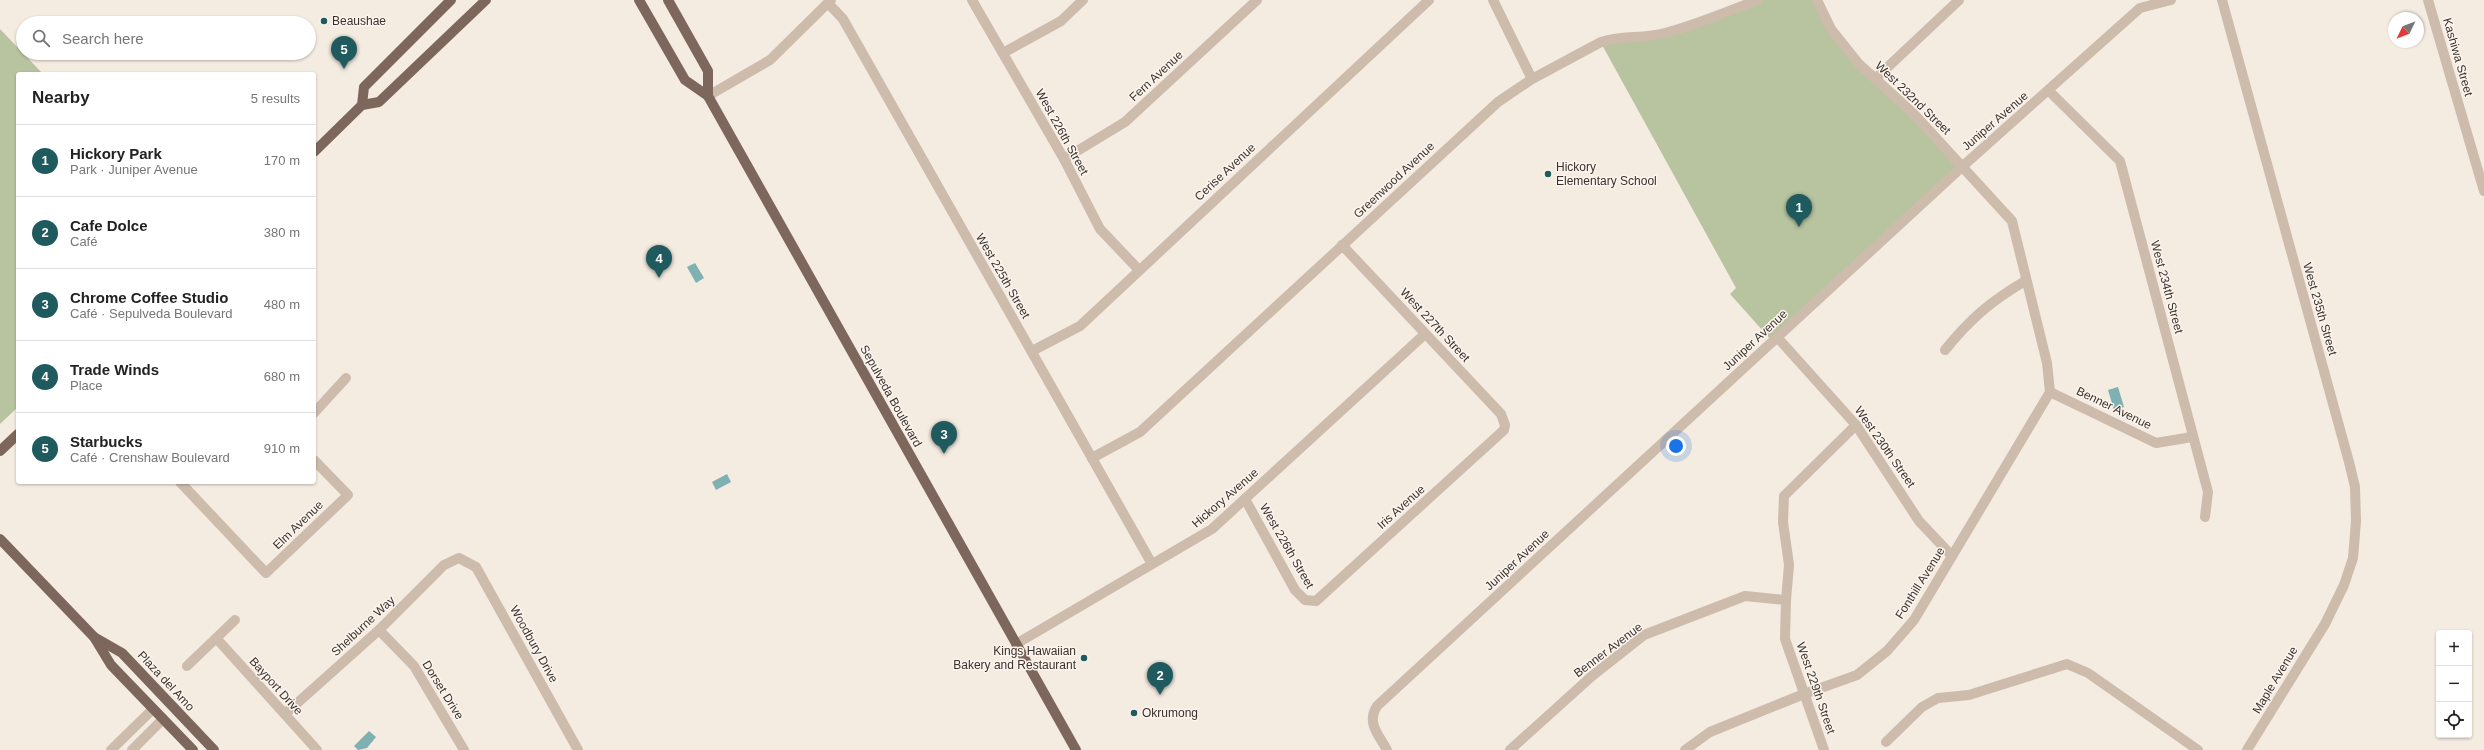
<!DOCTYPE html>
<html lang="en">
<head>
<meta charset="utf-8">
<style>
	:root { --surface:#fff; --page:#f2f2f2; --text:#222; --muted:#767676; --line:#e0e0e0; --accent:#1f5a5e }
	body { margin:0; font-family:Helvetica,sans-serif; background:var(--page); color:var(--text) }
	.controls { position:absolute; right:12px; bottom:12px; display:grid; overflow:hidden; border-radius:4px; box-shadow:0 1px 3px #0004 }
	.controls button { width:36px; height:36px; display:grid; place-items:center; padding:0; border:0; border-bottom:1px solid var(--line); background:var(--surface); color:var(--text); font:20px sans-serif }
	.compass { position:absolute; left:2388px; top:12px; width:36px; height:36px; border-radius:50%; background:var(--surface); box-shadow:0 1px 3px #0004; rotate:227deg }
	.you { position:absolute; left:1676px; top:446px; width:14px; height:14px; margin:-10px; border:3px solid #fff; border-radius:50%; background:#1a73e8; box-shadow:0 0 0 6px #1a73e833 }
	.badge { display:grid; place-items:center; width:26px; height:26px; border-radius:50%; background:var(--accent); color:#fff; font-size:13px; font-weight:700 }
	.pin { position:absolute; translate:-50% -33px; filter:drop-shadow(0 1px 2px #0008) }
	.pin::after { content:''; position:absolute; top:21px; width:14px; height:12px; background:inherit; clip-path:polygon(0 0,100% 0,50% 100%) }
	.list { margin:0; padding:0; list-style:none }
	h2 { display:flex; justify-content:space-between; align-items:center; height:52px; margin:0; padding:0 16px; font-size:17px }
	h2 small { font-size:13px; font-weight:400; color:var(--muted) }
	.list li { display:grid; grid-template-columns:26px 1fr auto; gap:12px; align-items:center; box-sizing:border-box; height:72px; padding:0 16px; border-top:1px solid var(--line) }
	.list b { display:block; font-size:15px; white-space:nowrap }
	.list p { margin:0; font-size:13px; white-space:nowrap; color:var(--muted) }
	.list em { font-size:13px; font-style:normal; color:var(--muted) }
	.icon { flex:none; width:22px; height:22px; fill:none; stroke:currentColor; stroke-width:2; stroke-linecap:round; stroke-linejoin:round }
	.map { position:relative; flex:none; width:2484px; height:750px; overflow:hidden }
	.search { position:absolute; background:var(--surface); box-shadow:0 1px 3px #0004; left:16px; top:16px; width:300px; height:44px; display:flex; align-items:center; gap:10px; box-sizing:border-box; padding:0 14px; border-radius:22px; color:var(--muted); font-size:15px }
	.panel { position:absolute; background:var(--surface); box-shadow:0 1px 3px #0004; left:16px; top:72px; width:300px; height:412px; border-radius:4px }
	.map>svg:first-child { display:block }
</style>
</head>
<body>
<div class="map">
<svg width="2484" height="750" viewBox="0 0 2484 750">
	<rect width="100%" height="100%" fill="#f4ebe1"/>
	<g fill="#b8c4a0">
		<polygon points="1762,0 1815,0 1830,30 1962,167 1772,341 1730,294 1736,288 1601,43 1640,38"/>
		<polygon points="0,29 43,74 18,74 18,407 0,424"/>
	</g>
	<g fill="#7fb0b2">
		<polygon points="695,263 704,278 696,283 687,267"/>
		<polygon points="2118,387 2124,407 2114,410 2108,390"/>
		<polygon points="727,474 731,482 716,490 712,482"/>
		<polygon points="369,731 376,737 367,748 358,750 354,746"/>
	</g>
	<g fill="none" stroke-linecap="round" stroke-linejoin="round">
		<g stroke="#cdbbac" stroke-width="10">
			<polyline points="972,0 1064,159 1100,229 1139,270"/>
			<polyline points="1493,0 1532,79"/>
			<polyline points="1817,0 1831,29 1859,64 1914,114 2012,221 2047,363 2050,392"/>
			<polyline points="2222,0 2349,462 2355,487 2356,521 2353,558 2344,585 2325,624 2247,750"/>
			<polyline points="2428,0 2484,191"/>
			<polyline points="828,3 843,19 1152,564"/>
			<polyline points="1003,53 1061,21 1083,0"/>
			<polyline points="1875,79 1959,0"/>
			<polyline points="2049,91 2120,161 2208,492 2205,517"/>
			<polyline points="708,96 770,60 831,0"/>
			<polyline points="1064,159 1125,122 1257,0"/>
			<polyline points="1777,337 1856,425 1919,521 1952,556"/>
			<path d="M1945,350C1971,318 1990,302 2025,281"/>
			<polyline points="1032,351 1080,326 1429,0"/>
			<polyline points="2050,392 2156,443 2192,437"/>
			<polyline points="314,413 346,378"/>
			<path d="M1092,458L1140,432L1498,102L1532,79L1601,42C1621,35 1644,39 1665,33C1696,25 1728,11 1758,0"/>
			<polyline points="180,482 266,573 348,495 314,460"/>
			<polyline points="1245,499 1295,590 1305,600 1316,601 1504,430 1505,425 1501,414 1342,245"/>
			<polyline points="379,630 414,666 464,750"/>
			<polyline points="217,639 317,750"/>
			<polyline points="1016,644 1212,529 1425,334"/>
			<polyline points="187,666 235,620"/>
			<polyline points="285,714 379,630 444,565 459,558 476,567 578,750"/>
			<polyline points="1886,742 1922,707 1938,698 1969,695 2067,664 2088,673 2198,750"/>
			<polyline points="111,750 153,709"/>
			<polyline points="132,750 163,719"/>
			<path d="M1387,750C1379,735 1366,723 1377,706L1963,166L2140,8L2171,0"/>
			<polyline points="1510,750 1592,676 1644,635 1745,596 1786,600"/>
			<polyline points="1685,750 1710,732 1804,694 1857,675 1887,651 1914,620 2050,392"/>
			<polyline points="1824,750 1785,639 1786,600 1789,565 1783,522 1784,496 1856,425"/>
		</g>
		<g stroke="#7d675c" stroke-width="10">
			<polyline points="639,0 685,80 708,96 1076,750"/>
			<polyline points="668,0 708,71 708,96"/>
			<polyline points="362,105 364,87 451,0"/>
			<polyline points="314,152 362,105 379,102 486,0"/>
			<polyline points="0,451 18,434"/>
			<polyline points="0,539 94,637 111,665 193,750"/>
			<polyline points="94,637 122,653 214,750"/>
		</g>
	</g>
	<g fill="#1f5a5e" stroke="#fbf5ee" stroke-width="1.5">
		<circle cx="324" cy="21" r="4"/>
		<circle cx="1548" cy="174" r="4"/>
		<circle cx="1084" cy="658" r="4"/>
		<circle cx="1134" cy="713" r="4"/>
	</g>
	<g text-anchor="middle" dominant-baseline="central" stroke-width="3" stroke-linejoin="round" paint-order="stroke">
		<g font-size="12" fill="#3b302b" stroke="#fbf5ee" text-anchor="start">
			<text x="332" y="21">Beaushae</text>
			<text x="1556" y="167">Hickory<tspan x="1556" dy="14">Elementary School</tspan></text>
			<text x="1076" y="651" text-anchor="end">Kings Hawaiian<tspan x="1076" dy="14">Bakery and Restaurant</tspan></text>
			<text x="1142" y="713">Okrumong</text>
		</g>
		<g font-size="12" fill="#3b302b" stroke="#fbf5ee">
			<text transform="translate(2458 57) rotate(74)">Kashiwa Street</text>
			<text transform="translate(1156 76) rotate(-43)">Fern Avenue</text>
			<text transform="translate(1913 98) rotate(44)">West 232nd Street</text>
			<text transform="translate(1995 121) rotate(-41)">Juniper Avenue</text>
			<text transform="translate(1062 132) rotate(61)">West 226th Street</text>
			<text transform="translate(1225 172) rotate(-43)">Cerise Avenue</text>
			<text transform="translate(1394 180) rotate(-43)">Greenwood Avenue</text>
			<text transform="translate(1003 276) rotate(60)">West 225th Street</text>
			<text transform="translate(2167 287) rotate(75)">West 234th Street</text>
			<text transform="translate(2320 309) rotate(74)">West 235th Street</text>
			<text transform="translate(1435 325) rotate(47)">West 227th Street</text>
			<text transform="translate(1755 340) rotate(-43)">Juniper Avenue</text>
			<text transform="translate(891 396) rotate(61)">Sepulveda Boulevard</text>
			<text transform="translate(2114 408) rotate(26)">Benner Avenue</text>
			<text transform="translate(1885 447) rotate(55)">West 230th Street</text>
			<text transform="translate(1225 498) rotate(-41)">Hickory Avenue</text>
			<text transform="translate(1401 507) rotate(-42)">Iris Avenue</text>
			<text transform="translate(298 525) rotate(-44)">Elm Avenue</text>
			<text transform="translate(1287 546) rotate(60)">West 226th Street</text>
			<text transform="translate(1517 560) rotate(-43)">Juniper Avenue</text>
			<text transform="translate(1920 583) rotate(-58)">Fonthill Avenue</text>
			<text transform="translate(363 626) rotate(-43)">Shelburne Way</text>
			<text transform="translate(534 644) rotate(61)">Woodbury Drive</text>
			<text transform="translate(1608 650) rotate(-37)">Benner Avenue</text>
			<text transform="translate(2275 680) rotate(-59)">Maple Avenue</text>
			<text transform="translate(166 681) rotate(47)">Plaza del Amo</text>
			<text transform="translate(276 686) rotate(48)">Bayport Drive</text>
			<text transform="translate(1816 688) rotate(71)">West 229th Street</text>
			<text transform="translate(443 690) rotate(58)">Dorset Drive</text>
		</g>
	</g>
</svg>
<div class="controls">
<button>+</button>
<button>−</button>
<button><svg class="icon" aria-label="locate" viewBox="0 0 24 24"><circle cx="12" cy="12" r="6"/><path d="M12 2v4M12 18v4M2 12h4M18 12h4"/></svg></button>
</div>
<svg class="compass" viewBox="-18 -18 36 36"><path d="M0-13l5 13h-10z" fill="#e53935"/><path d="M0 13l5-13h-10z" fill="#767676"/></svg>
<div class="you"></div>
<div class="pin badge" style="left:1799px;top:227px">1</div>
<div class="pin badge" style="left:1160px;top:695px">2</div>
<div class="pin badge" style="left:944px;top:454px">3</div>
<div class="pin badge" style="left:659px;top:278px">4</div>
<div class="pin badge" style="left:344px;top:69px">5</div>
<div class="search"><svg class="icon" aria-label="search" viewBox="0 0 24 24"><circle cx="10" cy="10" r="6"/><path d="M15 15l6 6"/></svg>Search here</div>
<section class="panel">
<h2>Nearby<small>5 results</small></h2>
<ul class="list">
<li><span class="badge">1</span><div><b>Hickory Park</b><p>Park · Juniper Avenue</p></div><em>170 m</em></li>
<li><span class="badge">2</span><div><b>Cafe Dolce</b><p>Café</p></div><em>380 m</em></li>
<li><span class="badge">3</span><div><b>Chrome Coffee Studio</b><p>Café · Sepulveda Boulevard</p></div><em>480 m</em></li>
<li><span class="badge">4</span><div><b>Trade Winds</b><p>Place</p></div><em>680 m</em></li>
<li><span class="badge">5</span><div><b>Starbucks</b><p>Café · Crenshaw Boulevard</p></div><em>910 m</em></li>
</ul>
</section>
</div>
</body>
</html>
